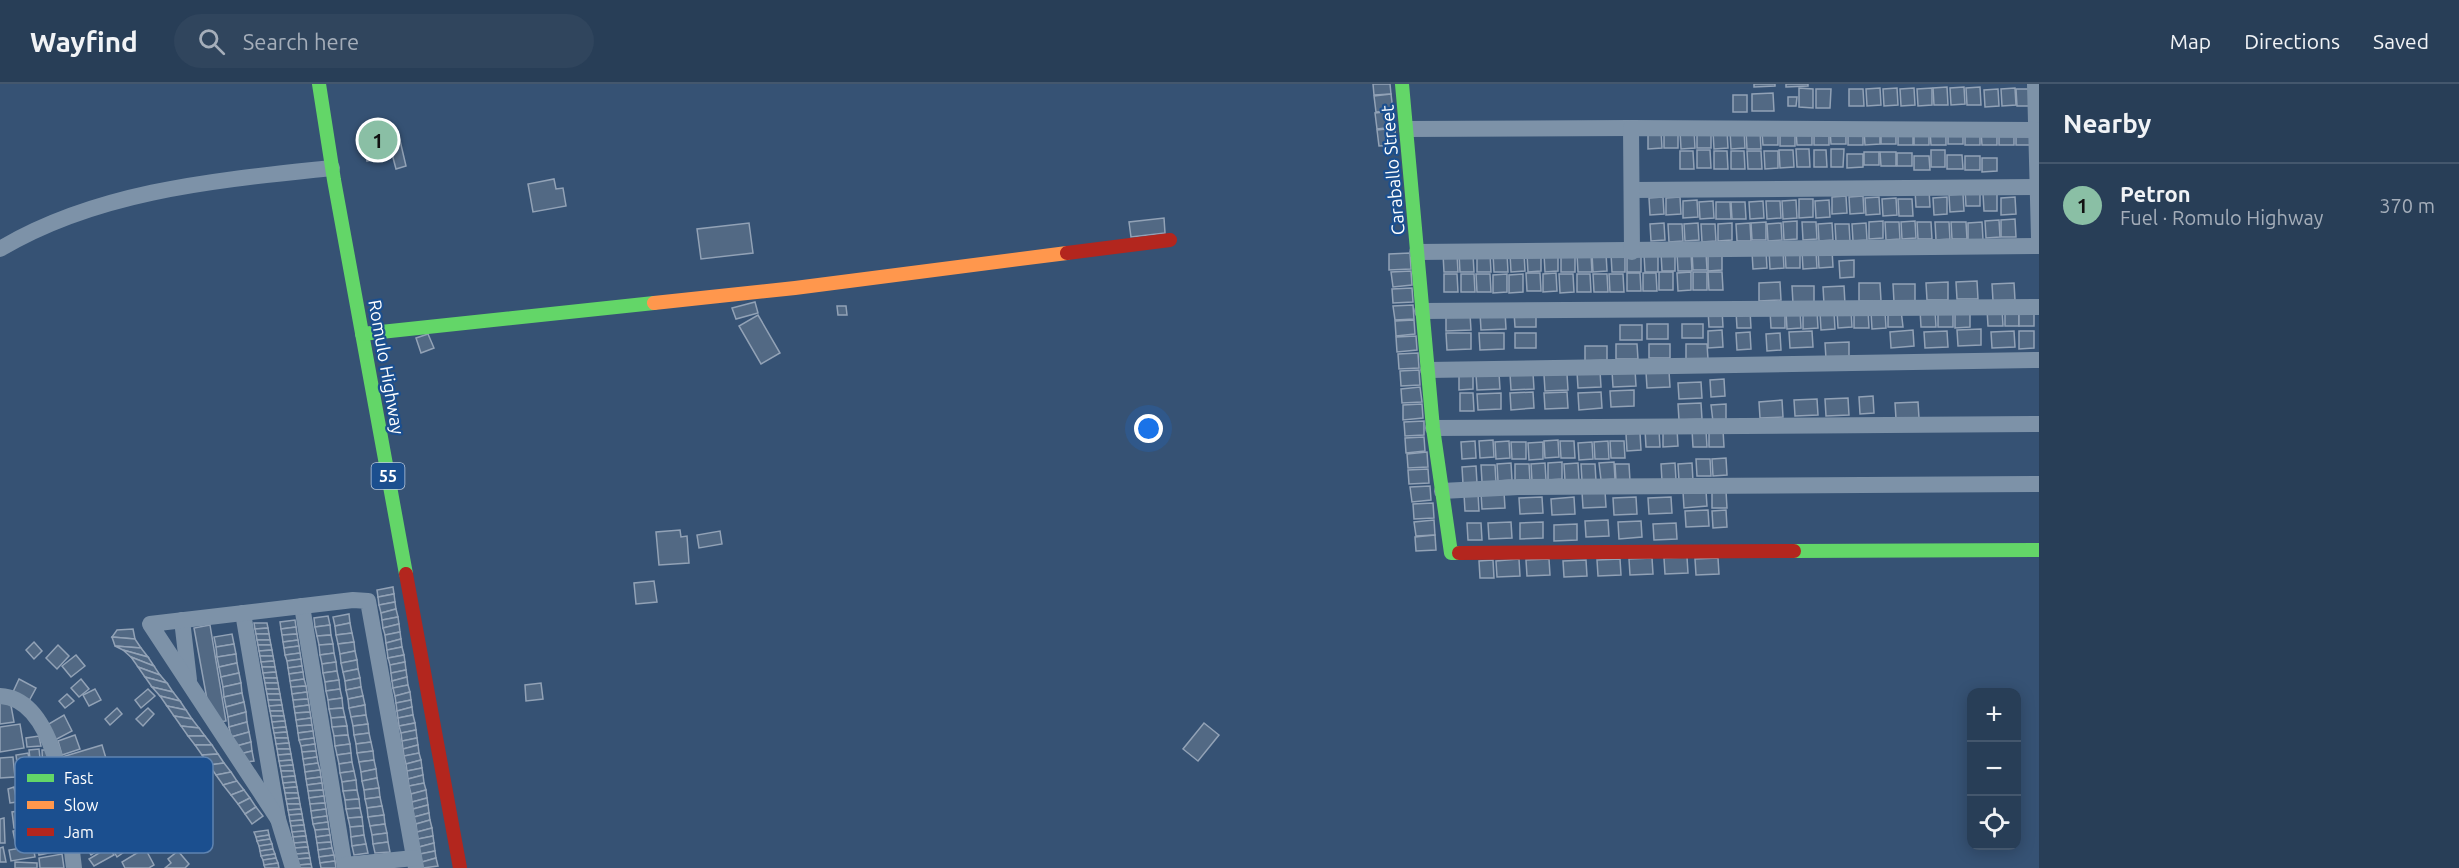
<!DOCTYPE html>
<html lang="en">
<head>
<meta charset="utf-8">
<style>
	:root { --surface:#283e57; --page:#30455d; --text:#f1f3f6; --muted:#a5aeba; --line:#44576d; --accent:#8abfa5 }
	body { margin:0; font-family:Ubuntu,sans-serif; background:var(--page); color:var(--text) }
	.controls { position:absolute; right:18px; bottom:18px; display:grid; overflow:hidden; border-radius:12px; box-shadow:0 3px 15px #0003 }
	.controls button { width:54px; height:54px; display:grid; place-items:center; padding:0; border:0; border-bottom:2px solid var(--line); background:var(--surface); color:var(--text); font:30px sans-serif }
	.you { position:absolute; left:1149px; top:345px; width:21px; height:21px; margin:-15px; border:4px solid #fff; border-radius:50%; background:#1a73e8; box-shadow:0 0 0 9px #1a73e833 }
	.badge { display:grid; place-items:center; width:39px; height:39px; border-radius:50%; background:var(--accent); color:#111; font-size:20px; font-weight:700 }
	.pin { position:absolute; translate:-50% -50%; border:3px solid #fff; box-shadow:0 2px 6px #0006 }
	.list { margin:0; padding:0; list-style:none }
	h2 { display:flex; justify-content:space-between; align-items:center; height:78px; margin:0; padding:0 24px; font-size:26px }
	h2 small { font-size:20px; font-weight:400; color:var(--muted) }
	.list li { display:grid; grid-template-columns:39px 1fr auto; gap:18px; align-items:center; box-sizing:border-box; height:84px; padding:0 24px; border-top:2px solid var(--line) }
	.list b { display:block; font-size:22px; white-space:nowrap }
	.list p { margin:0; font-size:20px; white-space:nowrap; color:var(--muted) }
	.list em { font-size:20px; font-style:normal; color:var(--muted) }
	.icon { flex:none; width:33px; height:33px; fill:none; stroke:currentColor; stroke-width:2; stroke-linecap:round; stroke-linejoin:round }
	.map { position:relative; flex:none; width:2039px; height:784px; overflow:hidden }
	header { display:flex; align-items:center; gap:36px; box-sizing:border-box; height:84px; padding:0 30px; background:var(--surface); border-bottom:2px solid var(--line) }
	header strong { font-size:28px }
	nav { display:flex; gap:33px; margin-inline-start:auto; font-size:21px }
	.search { width:420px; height:54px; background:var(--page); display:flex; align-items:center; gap:15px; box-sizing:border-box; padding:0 21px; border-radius:33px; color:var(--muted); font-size:22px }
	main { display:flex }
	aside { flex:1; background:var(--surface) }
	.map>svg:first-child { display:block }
</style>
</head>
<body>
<header>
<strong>Wayfind</strong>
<div class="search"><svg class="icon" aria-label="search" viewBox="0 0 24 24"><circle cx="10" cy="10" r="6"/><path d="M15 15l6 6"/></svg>Search here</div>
<nav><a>Map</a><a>Directions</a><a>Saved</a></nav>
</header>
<main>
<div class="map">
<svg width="2039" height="784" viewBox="0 0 2039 784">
	<rect width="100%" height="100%" fill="#365274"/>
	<g fill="#526984" stroke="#92a2b6" stroke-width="1.5">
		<polygon points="1373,0 1390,0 1391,10 1374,11"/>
		<polygon points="1754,0 1775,0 1775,2 1754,3"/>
		<polygon points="1786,0 1808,0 1808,2 1786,3"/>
		<polygon points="1947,3 1948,21 1934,21 1933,4"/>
		<polygon points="1964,3 1965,20 1951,21 1950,4"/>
		<polygon points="1980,3 1981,21 1967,21 1966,4"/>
		<polygon points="1799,4 1813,5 1813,24 1799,23"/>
		<polygon points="1880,4 1881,21 1867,22 1866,5"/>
		<polygon points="1897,4 1898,21 1884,22 1883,5"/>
		<polygon points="1914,4 1915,21 1901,22 1900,5"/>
		<polygon points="1932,4 1932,21 1918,22 1917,5"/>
		<polygon points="2015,4 2016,21 2002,22 2001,5"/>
		<polygon points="1816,5 1831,5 1830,24 1816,24"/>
		<polygon points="1849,5 1863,5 1864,22 1849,22"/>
		<polygon points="1998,5 1999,22 1985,23 1984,6"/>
		<polygon points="2016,5 2030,5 2031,22 2017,22"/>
		<polygon points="1773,9 1774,27 1752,27 1752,10"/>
		<polygon points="1391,10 1393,27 1376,28 1374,12"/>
		<rect x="1733" y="11" width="14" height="17"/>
		<polygon points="1788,13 1797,13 1796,22 1788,22"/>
		<polygon points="1393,27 1394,43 1377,45 1375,29"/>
		<polygon points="1395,44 1396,61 1379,62 1377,46"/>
		<polygon points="383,46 388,73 367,77 362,51"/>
		<polygon points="1661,46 1662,64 1648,65 1648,47"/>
		<rect x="1664" y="46" width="14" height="18"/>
		<polygon points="1694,46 1695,64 1681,65 1680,47"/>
		<rect x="1697" y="46" width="14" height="18"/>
		<polygon points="1727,46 1728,64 1714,65 1713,47"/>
		<polygon points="1744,46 1745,64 1731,65 1730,47"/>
		<polygon points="1830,46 1846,47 1846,60 1831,60"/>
		<polygon points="1896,46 1896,60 1881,60 1881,47"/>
		<polygon points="1746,47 1760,47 1761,65 1747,65"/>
		<polygon points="1796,47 1812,47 1812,61 1797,61"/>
		<rect x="1814" y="47" width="15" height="14"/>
		<rect x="1848" y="47" width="15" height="14"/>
		<polygon points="1864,47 1880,47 1880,60 1865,61"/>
		<rect x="1898" y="47" width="15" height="14"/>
		<rect x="1914" y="47" width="15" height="14"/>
		<polygon points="1930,47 1946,47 1946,61 1931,61"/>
		<rect x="1948" y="47" width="15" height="13"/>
		<rect x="1965" y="47" width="15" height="14"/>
		<polygon points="1981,47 1997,47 1997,61 1982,61"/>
		<rect x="1999" y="47" width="15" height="14"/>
		<rect x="2016" y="47" width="15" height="14"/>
		<polygon points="398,48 406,82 396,85 387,51"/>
		<polygon points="1762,48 1778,48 1778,61 1763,61"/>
		<rect x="1780" y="48" width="15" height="14"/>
		<polygon points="1796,65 1809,65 1810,83 1797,83"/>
		<polygon points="1831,65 1844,65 1843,83 1831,83"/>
		<polygon points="1697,66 1710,66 1711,84 1697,84"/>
		<polygon points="1779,66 1793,66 1794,83 1780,84"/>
		<polygon points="1814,66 1826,66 1827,83 1814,83"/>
		<rect x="1931" y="66" width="14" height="17"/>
		<polygon points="1680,67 1693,67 1694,85 1680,85"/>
		<polygon points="1714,67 1727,67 1728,85 1714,85"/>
		<polygon points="1731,67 1744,67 1745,85 1731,85"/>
		<polygon points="1747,67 1761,67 1762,85 1748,85"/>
		<polygon points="1764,67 1778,67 1778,84 1765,85"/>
		<rect x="1864" y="68" width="15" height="13"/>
		<polygon points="1880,68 1896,68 1896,82 1881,82"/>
		<rect x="1897" y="69" width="15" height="13"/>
		<polygon points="1847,70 1863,70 1863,83 1847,84"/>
		<polygon points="1947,71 1962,71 1963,85 1947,85"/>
		<polygon points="1914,72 1929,72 1930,86 1914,86"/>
		<rect x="1965" y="72" width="15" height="14"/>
		<polygon points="1982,74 1997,74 1997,87 1982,88"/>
		<polygon points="554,95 556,105 563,104 566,122 533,128 528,100"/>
		<polygon points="1980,104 1980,122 1966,122 1965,105"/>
		<polygon points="1929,105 1930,123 1916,123 1915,106"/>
		<polygon points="1997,109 1997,127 1984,127 1983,110"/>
		<polygon points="1963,110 1964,127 1950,128 1949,111"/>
		<polygon points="1846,112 1847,129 1832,130 1832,113"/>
		<polygon points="1863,112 1864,129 1850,130 1849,113"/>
		<polygon points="1663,113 1664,130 1650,131 1649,114"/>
		<polygon points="1680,113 1681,130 1666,131 1666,114"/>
		<polygon points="1879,113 1880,130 1866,131 1865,114"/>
		<polygon points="1947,113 1947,130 1934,131 1933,114"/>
		<polygon points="2015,113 2016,130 2001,131 2001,114"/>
		<polygon points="1896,114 1897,131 1883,132 1882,115"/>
		<polygon points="1799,115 1813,115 1813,133 1799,134"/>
		<polygon points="1898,115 1912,115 1913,132 1899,132"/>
		<polygon points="1697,116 1698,133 1683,134 1683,117"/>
		<polygon points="1796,116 1797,134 1783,135 1782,117"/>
		<polygon points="1829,116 1830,133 1816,134 1815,117"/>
		<polygon points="1713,117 1714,134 1700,135 1699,118"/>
		<polygon points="1763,117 1764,134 1750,135 1749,118"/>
		<polygon points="1766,117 1780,117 1781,134 1767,135"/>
		<polygon points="1716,118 1730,118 1731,135 1716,135"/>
		<polygon points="1731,118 1745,118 1746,135 1732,135"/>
		<polygon points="1164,134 1165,149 1131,153 1129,138"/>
		<polygon points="2015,135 2016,153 2001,153 2001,136"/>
		<polygon points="1999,136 2000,153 1986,154 1985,137"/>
		<polygon points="1797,137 1797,155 1784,156 1783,138"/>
		<polygon points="1883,137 1883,154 1869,155 1869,138"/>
		<polygon points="1915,137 1916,154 1902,155 1901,138"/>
		<polygon points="1766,138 1766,156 1752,156 1751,139"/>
		<polygon points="1802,138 1816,138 1817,155 1803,156"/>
		<polygon points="1885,138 1899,138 1900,155 1886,156"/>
		<polygon points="1917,138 1931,138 1932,155 1918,155"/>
		<polygon points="1935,138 1949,138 1950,155 1936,156"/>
		<polygon points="1951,138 1966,138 1967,155 1952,155"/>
		<polygon points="1982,138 1983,156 1968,156 1968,139"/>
		<polygon points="749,139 753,169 701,175 697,145"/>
		<polygon points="1664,139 1665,156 1651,157 1650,140"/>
		<polygon points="1698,139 1699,156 1685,157 1684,140"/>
		<polygon points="1732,139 1732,156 1718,157 1718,140"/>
		<polygon points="1750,139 1751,157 1737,157 1736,140"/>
		<polygon points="1781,139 1782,156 1768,157 1767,140"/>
		<polygon points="1832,139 1833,156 1819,157 1818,140"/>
		<polygon points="1866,139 1867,156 1853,157 1852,140"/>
		<polygon points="1668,140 1682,140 1683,157 1669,158"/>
		<polygon points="1701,140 1715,140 1716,157 1702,158"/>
		<polygon points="1835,140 1849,140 1850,157 1836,158"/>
		<polygon points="1832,166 1833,183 1819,184 1818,167"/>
		<polygon points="1766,167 1767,184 1753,185 1752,168"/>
		<polygon points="1769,167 1783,167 1784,184 1770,185"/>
		<polygon points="1785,167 1800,167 1800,184 1786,184"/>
		<polygon points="1802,167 1816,167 1817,184 1803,185"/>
		<polygon points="1692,168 1706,168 1707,186 1693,186"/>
		<polygon points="1722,168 1722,186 1708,187 1708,169"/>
		<polygon points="1410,169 1411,185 1389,186 1389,170"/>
		<polygon points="1524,169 1525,187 1511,188 1510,170"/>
		<polygon points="1541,169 1541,187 1528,188 1527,170"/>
		<polygon points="1606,169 1607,187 1593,188 1592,170"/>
		<polygon points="1661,169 1675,169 1675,187 1662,187"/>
		<polygon points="1677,169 1691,169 1692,187 1678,187"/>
		<polygon points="1443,170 1457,170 1458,188 1444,188"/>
		<polygon points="1459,170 1473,170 1474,188 1460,188"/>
		<polygon points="1477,170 1490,170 1491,188 1477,188"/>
		<polygon points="1493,170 1507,170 1508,188 1494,188"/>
		<polygon points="1544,170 1558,170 1558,187 1545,188"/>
		<rect x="1561" y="170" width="14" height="18"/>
		<polygon points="1577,170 1591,170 1592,188 1578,188"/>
		<polygon points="1611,170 1625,170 1625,188 1612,188"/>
		<rect x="1627" y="170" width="14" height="18"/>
		<polygon points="1644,170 1658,170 1658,188 1645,188"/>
		<polygon points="1854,176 1854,193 1840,194 1839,177"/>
		<polygon points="1411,187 1412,201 1393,203 1391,188"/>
		<rect x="1659" y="188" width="14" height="18"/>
		<polygon points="1691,188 1691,206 1678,207 1677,189"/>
		<rect x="1693" y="188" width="14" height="18"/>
		<polygon points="1708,188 1722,188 1723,206 1709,206"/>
		<polygon points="1526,189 1540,189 1541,207 1527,207"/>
		<polygon points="1556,189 1557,207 1543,208 1543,190"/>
		<polygon points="1627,189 1640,189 1641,207 1627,207"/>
		<polygon points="1643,189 1656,189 1657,207 1643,207"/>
		<polygon points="1444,190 1457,190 1458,208 1444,208"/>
		<polygon points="1461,190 1474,190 1475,208 1461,208"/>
		<polygon points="1476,190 1490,190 1491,208 1477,208"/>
		<polygon points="1507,190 1507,208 1493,209 1493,191"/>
		<polygon points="1523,190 1523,208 1509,209 1509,191"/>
		<polygon points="1559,190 1573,190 1574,208 1560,209"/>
		<polygon points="1577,190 1590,190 1591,208 1577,208"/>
		<polygon points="1593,190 1607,190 1608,208 1594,208"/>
		<polygon points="1609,190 1623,190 1624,208 1610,208"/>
		<polygon points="1977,197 1978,215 1957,215 1956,198"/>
		<polygon points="1780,198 1781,216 1759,217 1759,199"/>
		<polygon points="1948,198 1948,216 1927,216 1926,199"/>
		<polygon points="1859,199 1880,199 1881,217 1859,217"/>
		<polygon points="2014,199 2015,216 1993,217 1992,200"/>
		<polygon points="1893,200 1915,200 1915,217 1894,218"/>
		<polygon points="1792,202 1814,202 1814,219 1793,220"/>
		<polygon points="1844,202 1845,220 1824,220 1823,203"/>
		<polygon points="1412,204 1413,218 1393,219 1392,205"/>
		<polygon points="755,218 758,229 736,235 732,224"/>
		<polygon points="1413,221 1414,235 1395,236 1393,222"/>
		<polygon points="837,222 846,222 847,231 838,231"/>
		<polygon points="1722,225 1723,243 1709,243 1708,226"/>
		<polygon points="1987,225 2002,225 2003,242 1988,242"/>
		<rect x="2005" y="225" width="14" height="17"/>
		<rect x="2019" y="225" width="15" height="17"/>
		<polygon points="1851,226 1852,243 1838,244 1837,227"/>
		<polygon points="1868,226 1869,244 1854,244 1854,227"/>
		<polygon points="1888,226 1901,226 1903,243 1888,243"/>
		<polygon points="1920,226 1935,226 1936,243 1921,243"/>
		<rect x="1938" y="226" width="15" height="17"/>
		<polygon points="1970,226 1970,243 1955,244 1955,227"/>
		<polygon points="1736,227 1750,227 1751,244 1737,244"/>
		<polygon points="1770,227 1785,227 1785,244 1771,244"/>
		<polygon points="1800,227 1801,244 1787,245 1786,228"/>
		<polygon points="1803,227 1817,227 1818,244 1803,245"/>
		<polygon points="1885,227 1886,244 1872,245 1871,228"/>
		<polygon points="1505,228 1506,245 1481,246 1480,229"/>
		<polygon points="1514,228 1536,228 1536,243 1515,243"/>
		<polygon points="1834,228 1835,245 1821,246 1820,229"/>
		<polygon points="1446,230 1470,230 1471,246 1446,247"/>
		<polygon points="758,231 780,269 761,280 739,242"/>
		<polygon points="1414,236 1415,250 1396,252 1395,237"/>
		<rect x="1647" y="240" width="21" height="15"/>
		<rect x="1682" y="240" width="21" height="14"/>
		<rect x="1620" y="241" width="22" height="15"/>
		<polygon points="1981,245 1981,261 1958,262 1957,246"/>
		<polygon points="1722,246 1723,263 1708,264 1708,247"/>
		<polygon points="1913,246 1914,262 1891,264 1890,248"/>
		<polygon points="1812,247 1813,263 1790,264 1789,248"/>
		<polygon points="1947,247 1948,263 1925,264 1924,248"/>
		<polygon points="2014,247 2015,263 1992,264 1991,248"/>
		<polygon points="2019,247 2034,247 2034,264 2019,265"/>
		<polygon points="1750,248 1751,265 1737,266 1736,249"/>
		<polygon points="1446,249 1471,249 1471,265 1447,266"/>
		<polygon points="1479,249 1504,249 1504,265 1480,266"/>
		<rect x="1515" y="249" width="21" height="15"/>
		<polygon points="1780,249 1781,266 1767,267 1766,250"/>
		<polygon points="428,250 434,264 421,269 416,254"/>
		<polygon points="1416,252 1417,266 1397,268 1396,253"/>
		<polygon points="1849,258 1849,274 1826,275 1825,259"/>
		<polygon points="1616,260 1637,260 1638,275 1616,275"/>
		<rect x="1649" y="260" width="21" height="14"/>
		<polygon points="1686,260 1707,260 1708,275 1686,275"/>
		<polygon points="1585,262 1607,262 1607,276 1585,277"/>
		<polygon points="1418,269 1419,284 1399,285 1398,270"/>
		<polygon points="1419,286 1420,301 1401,302 1400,287"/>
		<polygon points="1635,286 1636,302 1613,303 1612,287"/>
		<polygon points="1473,287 1473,305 1459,306 1459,288"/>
		<polygon points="1600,287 1601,303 1578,304 1577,288"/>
		<polygon points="1669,287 1670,303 1647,304 1646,288"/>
		<polygon points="1499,289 1500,305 1477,306 1476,290"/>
		<polygon points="1533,289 1534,305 1511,306 1510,290"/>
		<polygon points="1567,290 1568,306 1545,307 1544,291"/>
		<polygon points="1724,295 1725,312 1711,313 1710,296"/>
		<polygon points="1701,298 1702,314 1679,315 1678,299"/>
		<polygon points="1420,303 1422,318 1402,319 1401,305"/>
		<polygon points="1634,306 1634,322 1611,323 1610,307"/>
		<polygon points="1533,308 1534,324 1511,326 1510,309"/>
		<polygon points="1567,308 1568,324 1545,325 1544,309"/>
		<polygon points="1601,308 1602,324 1579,326 1578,309"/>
		<polygon points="1460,309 1473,309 1474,327 1460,327"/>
		<polygon points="1501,309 1501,325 1478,326 1477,310"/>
		<polygon points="1873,312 1874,329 1860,330 1859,313"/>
		<polygon points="1848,314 1849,331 1826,332 1825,315"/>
		<polygon points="1817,315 1818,331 1795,332 1794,316"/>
		<polygon points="1782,316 1783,333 1760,334 1759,318"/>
		<polygon points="1918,318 1919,334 1896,335 1895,319"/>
		<polygon points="1701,319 1702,335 1679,336 1678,320"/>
		<polygon points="1422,320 1423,334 1403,336 1403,321"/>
		<polygon points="1726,320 1726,338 1713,338 1711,321"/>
		<polygon points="1424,337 1424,351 1405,352 1404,338"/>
		<polygon points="1677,345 1678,362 1663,363 1663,346"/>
		<polygon points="1645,346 1659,346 1660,363 1646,363"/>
		<polygon points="1692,346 1706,346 1707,363 1693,363"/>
		<polygon points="1709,346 1723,346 1724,363 1709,363"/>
		<polygon points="1640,349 1641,366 1627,367 1626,350"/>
		<polygon points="1424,353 1425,367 1406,369 1405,354"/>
		<polygon points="1493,356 1494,373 1480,374 1479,357"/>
		<polygon points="1558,356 1559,373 1545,374 1544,357"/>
		<polygon points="1475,357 1476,374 1462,375 1461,358"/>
		<polygon points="1509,357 1510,374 1496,375 1495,358"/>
		<polygon points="1560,357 1574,357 1575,374 1561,374"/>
		<polygon points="1608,357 1609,375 1595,375 1594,358"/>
		<polygon points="1610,357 1624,357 1625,374 1611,374"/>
		<polygon points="1511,358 1526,358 1526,375 1512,375"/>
		<polygon points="1543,358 1543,375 1529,376 1528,359"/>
		<polygon points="1592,358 1593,375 1579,376 1578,359"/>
		<polygon points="1427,368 1428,383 1408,384 1407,370"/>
		<polygon points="1726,374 1727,391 1713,392 1712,375"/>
		<polygon points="1696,375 1710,375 1711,392 1697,392"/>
		<polygon points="1562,378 1562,395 1548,396 1548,379"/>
		<polygon points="1614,378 1615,395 1601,396 1599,379"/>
		<polygon points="1511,379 1512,396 1498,397 1497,380"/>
		<polygon points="1545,379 1546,396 1532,397 1531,380"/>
		<polygon points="1578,379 1579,396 1565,397 1564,380"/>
		<polygon points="1675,379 1676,396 1662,397 1661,380"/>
		<polygon points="1692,379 1693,397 1679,397 1678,380"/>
		<polygon points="1515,380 1529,380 1530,397 1515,398"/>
		<polygon points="1581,380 1595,380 1596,397 1582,397"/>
		<polygon points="1615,380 1629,380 1630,397 1616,397"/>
		<polygon points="1481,381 1495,381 1496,398 1482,398"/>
		<polygon points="1476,382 1477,399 1463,400 1462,383"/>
		<polygon points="1428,385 1429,399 1409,400 1408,386"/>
		<polygon points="1430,402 1431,416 1412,418 1410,403"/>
		<polygon points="1605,407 1606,423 1583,424 1582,408"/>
		<polygon points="1706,407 1707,422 1684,424 1683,408"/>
		<polygon points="1712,407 1726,407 1727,424 1712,424"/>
		<polygon points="1504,408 1505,424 1482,425 1481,409"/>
		<polygon points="1478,409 1479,427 1465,427 1464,410"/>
		<polygon points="1542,413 1543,429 1520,430 1519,414"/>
		<polygon points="1574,413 1575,430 1552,431 1551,415"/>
		<polygon points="1636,413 1637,430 1614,431 1613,414"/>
		<polygon points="1671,413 1672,429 1649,430 1648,414"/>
		<polygon points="1433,419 1434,434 1414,435 1413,420"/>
		<polygon points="1708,426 1709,442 1686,443 1685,427"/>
		<polygon points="1726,426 1727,443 1713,444 1712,427"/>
		<polygon points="1434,436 1435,451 1416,452 1414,438"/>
		<polygon points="1608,436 1609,452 1586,453 1585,437"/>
		<polygon points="1641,437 1642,453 1619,455 1618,438"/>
		<polygon points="1511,438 1512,454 1489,455 1488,439"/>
		<polygon points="1543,438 1543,454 1520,455 1520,439"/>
		<polygon points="1467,439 1481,439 1482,456 1468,456"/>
		<polygon points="1676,439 1677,455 1654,456 1653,440"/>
		<polygon points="1577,440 1577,456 1554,457 1554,441"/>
		<polygon points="680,446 681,453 687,452 689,479 659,481 656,448"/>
		<polygon points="720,447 722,460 699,464 697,451"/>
		<polygon points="1435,451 1436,466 1416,467 1415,453"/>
		<polygon points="1687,473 1688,489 1665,490 1664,474"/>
		<polygon points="1652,474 1653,490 1630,491 1629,475"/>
		<polygon points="1718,474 1719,490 1696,491 1695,475"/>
		<polygon points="1519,475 1520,492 1497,493 1496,477"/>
		<polygon points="1549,475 1550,491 1527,492 1526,476"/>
		<polygon points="1620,475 1621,491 1598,492 1597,476"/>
		<polygon points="1493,476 1494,494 1480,494 1479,477"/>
		<polygon points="1586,476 1587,492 1564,493 1563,477"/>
		<polygon points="654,497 657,518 636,520 634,499"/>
		<polygon points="393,503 394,510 378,513 377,506"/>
		<polygon points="394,510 395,518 379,521 378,513"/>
		<polygon points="395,518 396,525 381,529 379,521"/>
		<polygon points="396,525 398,533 382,536 381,529"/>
		<polygon points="349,530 350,539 335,542 333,533"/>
		<polygon points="328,532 330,541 315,543 314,534"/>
		<polygon points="398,533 399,540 383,544 382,536"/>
		<polygon points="295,536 296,543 281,545 280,538"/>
		<polygon points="254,539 267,539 268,544 255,545"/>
		<polygon points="350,539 352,549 336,551 335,542"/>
		<polygon points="399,540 400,548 385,551 383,544"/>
		<polygon points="210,541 226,637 220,638 208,621 194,544"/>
		<polygon points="330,541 331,551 317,552 315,543"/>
		<polygon points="296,543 297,550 282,551 281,545"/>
		<polygon points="268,544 269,550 256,550 255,545"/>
		<polygon points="133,545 135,555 112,553 117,546"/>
		<polygon points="400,548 401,555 386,559 385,551"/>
		<polygon points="352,549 354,558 338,560 336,551"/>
		<polygon points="232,550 234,560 216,563 214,553"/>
		<polygon points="256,550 269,550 270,556 257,556"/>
		<polygon points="297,550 298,556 283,558 282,551"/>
		<polygon points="331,551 333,560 319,561 317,552"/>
		<polygon points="112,553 135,555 141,564 115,562"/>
		<polygon points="401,555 402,563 387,566 386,559"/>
		<polygon points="257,556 270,556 271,561 258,561"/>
		<polygon points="298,556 299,562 284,564 283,558"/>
		<polygon points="34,558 42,567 34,575 26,566"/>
		<polygon points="354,558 355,567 340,570 338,560"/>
		<polygon points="234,560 236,570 217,573 216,563"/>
		<polygon points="333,560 334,569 320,571 319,561"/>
		<polygon points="58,561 69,572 57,585 46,574"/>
		<polygon points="258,561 271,561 272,566 259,567"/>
		<polygon points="115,562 141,564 148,573 123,566"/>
		<polygon points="299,562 300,569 285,571 284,564"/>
		<polygon points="402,563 404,571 388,574 387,566"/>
		<polygon points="123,566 148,573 154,582 131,573"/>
		<polygon points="272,566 273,572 260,572 259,567"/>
		<polygon points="355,567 357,576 341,579 340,570"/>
		<polygon points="300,569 301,575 287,577 285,571"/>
		<polygon points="334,569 336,578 322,580 320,571"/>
		<polygon points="236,570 237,579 219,583 217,573"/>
		<polygon points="76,571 85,582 71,593 62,582"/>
		<polygon points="404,571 405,578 390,581 388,574"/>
		<polygon points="260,572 273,572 274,577 261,578"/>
		<polygon points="131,573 154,582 160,591 138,583"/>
		<polygon points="301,575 302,582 288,584 287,577"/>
		<polygon points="357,576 358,585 343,588 341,579"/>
		<polygon points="274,577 275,583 262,583 261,578"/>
		<polygon points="336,578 337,587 323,589 322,580"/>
		<polygon points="405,578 406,586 391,589 390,581"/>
		<polygon points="237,579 239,589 221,593 219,583"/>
		<polygon points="302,582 303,588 289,590 288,584"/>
		<polygon points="138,583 160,591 167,599 145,593"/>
		<polygon points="262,583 275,583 276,588 263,589"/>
		<polygon points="358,585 360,594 345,597 343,588"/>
		<polygon points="406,586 407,593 392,597 391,589"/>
		<polygon points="337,587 339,596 325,598 323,589"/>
		<polygon points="276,588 277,594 264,594 263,589"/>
		<polygon points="303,588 304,595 290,597 289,590"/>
		<polygon points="239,589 241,599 223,603 221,593"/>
		<polygon points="145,593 167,599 173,608 152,603"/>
		<polygon points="407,593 408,601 393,604 392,597"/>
		<polygon points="264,594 277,594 278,599 265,599"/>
		<polygon points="360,594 361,603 346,606 345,597"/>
		<polygon points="19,595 36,604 29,617 13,608"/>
		<polygon points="81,595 89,605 79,613 71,604"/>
		<polygon points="304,595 306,602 291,603 290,597"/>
		<polygon points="339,596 340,605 326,607 325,598"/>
		<polygon points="241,599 242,609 224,613 223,603"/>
		<polygon points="265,599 278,599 279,605 266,605"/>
		<polygon points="541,599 543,615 526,617 525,601"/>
		<polygon points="408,601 410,608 395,612 393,604"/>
		<polygon points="306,602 307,608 292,610 291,603"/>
		<polygon points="152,603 173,608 180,617 160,612"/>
		<polygon points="361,603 363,612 348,615 346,606"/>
		<polygon points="95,605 101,616 89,622 83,611"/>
		<polygon points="148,605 155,612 141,624 135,616"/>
		<polygon points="266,605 279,605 280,610 267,610"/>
		<polygon points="340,605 342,614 328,616 326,607"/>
		<polygon points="307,608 308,615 293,616 292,610"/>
		<polygon points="410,608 411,616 396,619 395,612"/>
		<polygon points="242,609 244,618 226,623 224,613"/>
		<polygon points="67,610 74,617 65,624 59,617"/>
		<polygon points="267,610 280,610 281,616 268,616"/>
		<polygon points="160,612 180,617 186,626 167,622"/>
		<polygon points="363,612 365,621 349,624 348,615"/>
		<polygon points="342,614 343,624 329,625 328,616"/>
		<polygon points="308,615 309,621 294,623 293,616"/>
		<polygon points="10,616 14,638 0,640 0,617"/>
		<polygon points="268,616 281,616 282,621 269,622"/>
		<polygon points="411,616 412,623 397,627 396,619"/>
		<polygon points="244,618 246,628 228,633 226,623"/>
		<polygon points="282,621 283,627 270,627 269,622"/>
		<polygon points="309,621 310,628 295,629 294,623"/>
		<polygon points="365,621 366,631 351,633 349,624"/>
		<polygon points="167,622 186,626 192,635 174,632"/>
		<polygon points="412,623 413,631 398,634 397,627"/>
		<polygon points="117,624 122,630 110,641 105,635"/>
		<polygon points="148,624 154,630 143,642 136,635"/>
		<polygon points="343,624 345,633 331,634 329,625"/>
		<polygon points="270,627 283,627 284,632 271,632"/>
		<polygon points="246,628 247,638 229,643 228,633"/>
		<polygon points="310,628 311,634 296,636 295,629"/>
		<polygon points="64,631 72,647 55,656 47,641"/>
		<polygon points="366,631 368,640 353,642 351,633"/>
		<polygon points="413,631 415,639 399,642 398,634"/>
		<polygon points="174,632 192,635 199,644 181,642"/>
		<polygon points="271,632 284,632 285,637 272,638"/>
		<polygon points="345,633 347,642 332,643 331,634"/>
		<polygon points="311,634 312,641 297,642 296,636"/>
		<polygon points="285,637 286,643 273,644 272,638"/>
		<polygon points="247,638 249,648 231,653 229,643"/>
		<polygon points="415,639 416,646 401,649 399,642"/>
		<polygon points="1204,639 1219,651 1198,677 1183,665"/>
		<polygon points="20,640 24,664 0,668 0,643"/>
		<polygon points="368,640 369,649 354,651 353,642"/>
		<polygon points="312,641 313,647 298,649 297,642"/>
		<polygon points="181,642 199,644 205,652 188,652"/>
		<polygon points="347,642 348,651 334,652 332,643"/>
		<polygon points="286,643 287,648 274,649 273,644"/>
		<polygon points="416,646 417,654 402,657 401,649"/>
		<polygon points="313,647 314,654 299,656 298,649"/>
		<polygon points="249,648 251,658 233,663 231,653"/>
		<polygon points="287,648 288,654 275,654 274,649"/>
		<polygon points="369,649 371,658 356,660 354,651"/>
		<polygon points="75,651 80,665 62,671 58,657"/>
		<polygon points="348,651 350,660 335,662 334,652"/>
		<polygon points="39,652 41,662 27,663 26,654"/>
		<polygon points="188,652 205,652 212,661 195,661"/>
		<polygon points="275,654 288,654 289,659 276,660"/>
		<polygon points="314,654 315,660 301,662 299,656"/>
		<polygon points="417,654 418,661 403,665 402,657"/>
		<polygon points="251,658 252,667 240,670 233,663"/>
		<polygon points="371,658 373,667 357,669 356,660"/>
		<polygon points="289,659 290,665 277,665 276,660"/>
		<polygon points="315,660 316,667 302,668 301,662"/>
		<polygon points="350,660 351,669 337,671 335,662"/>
		<polygon points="102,661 108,681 68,693 62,673"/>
		<polygon points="195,661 212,661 218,670 202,671"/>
		<polygon points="418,661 419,669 404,672 403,665"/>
		<polygon points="39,665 40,674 30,675 29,666"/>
		<polygon points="277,665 290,665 291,670 278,671"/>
		<polygon points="42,666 50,666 52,687 43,687"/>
		<polygon points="252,667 254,677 246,678 240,670"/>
		<polygon points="316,667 317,673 303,675 302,668"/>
		<polygon points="373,667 374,676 359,678 357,669"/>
		<polygon points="28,669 31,684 18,686 16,671"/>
		<polygon points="351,669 352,678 339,680 337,671"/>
		<polygon points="419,669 421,676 406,680 404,672"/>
		<polygon points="218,670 224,679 209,681 202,671"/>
		<polygon points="291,670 292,676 279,677 278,671"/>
		<polygon points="13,673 15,693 0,694 0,674"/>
		<polygon points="317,673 318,679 304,681 303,675"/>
		<polygon points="292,676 293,681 280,682 279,677"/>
		<polygon points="374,676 376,685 361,688 359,678"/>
		<polygon points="421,676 422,684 407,687 406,680"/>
		<polygon points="352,678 354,687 340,689 339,680"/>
		<polygon points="224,679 231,688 216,691 209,681"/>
		<polygon points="318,679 320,686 305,688 304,681"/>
		<polygon points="293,681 294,687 281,687 280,682"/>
		<polygon points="422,684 423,691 408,695 407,687"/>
		<polygon points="376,685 377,694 362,697 361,688"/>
		<polygon points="320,686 321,693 306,695 305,688"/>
		<polygon points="281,687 294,687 295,692 282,693"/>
		<polygon points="354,687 356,696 342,698 340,689"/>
		<polygon points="231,688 237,697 223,701 216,691"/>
		<polygon points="423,691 424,699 409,702 408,695"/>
		<polygon points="295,692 296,698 283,699 282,693"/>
		<polygon points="321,693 322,699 307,701 306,695"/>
		<polygon points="377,694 379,704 364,706 362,697"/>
		<polygon points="356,696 357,706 343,707 342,698"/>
		<polygon points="237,697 244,706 231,711 223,701"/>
		<polygon points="296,698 297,703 284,704 283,699"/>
		<polygon points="322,699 323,706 308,707 307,701"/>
		<polygon points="424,699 426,706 411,710 409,702"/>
		<polygon points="14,703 17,718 10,719 8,705"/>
		<polygon points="297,703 298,709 285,709 284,704"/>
		<polygon points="379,704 380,713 365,715 364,706"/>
		<polygon points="244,706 250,714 238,720 231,711"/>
		<polygon points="323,706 324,712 309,714 308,707"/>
		<polygon points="357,706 359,715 345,716 343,707"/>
		<polygon points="426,706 427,714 412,718 411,710"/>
		<polygon points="285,709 298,709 299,714 286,715"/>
		<polygon points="324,712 325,719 310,720 309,714"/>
		<polygon points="380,713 382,722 367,724 365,715"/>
		<polygon points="250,714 256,723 245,730 238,720"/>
		<polygon points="299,714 300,720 287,720 286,715"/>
		<polygon points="427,714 428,721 413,725 412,718"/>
		<polygon points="359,715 360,724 346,725 345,716"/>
		<polygon points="325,719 326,725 311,727 310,720"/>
		<polygon points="287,720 300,720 301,725 288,726"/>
		<polygon points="428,721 429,729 414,733 413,725"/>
		<polygon points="382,722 384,731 368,733 367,724"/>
		<polygon points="256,723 263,732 252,740 245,730"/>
		<polygon points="360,724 362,733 348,734 346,725"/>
		<polygon points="301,725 302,730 289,731 288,726"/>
		<polygon points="326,725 327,732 312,734 311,727"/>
		<polygon points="25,726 27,742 14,744 12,728"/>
		<polygon points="429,729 430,736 416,740 414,733"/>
		<polygon points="302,730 303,736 290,737 289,731"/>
		<polygon points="384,731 385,740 370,742 368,733"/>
		<polygon points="327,732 328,738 313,740 312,734"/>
		<polygon points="362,733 363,742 350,743 348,734"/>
		<polygon points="4,734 5,759 0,759 0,735"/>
		<polygon points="303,736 304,741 291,742 290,737"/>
		<polygon points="430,736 432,744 417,748 416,740"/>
		<polygon points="328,738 329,745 315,746 313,740"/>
		<polygon points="385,740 387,749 372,751 370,742"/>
		<polygon points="304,741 305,747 292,748 291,742"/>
		<polygon points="58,742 63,766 39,771 34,746"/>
		<polygon points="363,742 364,751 351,753 350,743"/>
		<polygon points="29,744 32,760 16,762 13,747"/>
		<polygon points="432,744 433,752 418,755 417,748"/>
		<polygon points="117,745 127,766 117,773 109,759 91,771 85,761"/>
		<polygon points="329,745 330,751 316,753 315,746"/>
		<polygon points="268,746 269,751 256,753 254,748"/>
		<polygon points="305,747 306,752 293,753 292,748"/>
		<polygon points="387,749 388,758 373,760 372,751"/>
		<polygon points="269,751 270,755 257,757 256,753"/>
		<polygon points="330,751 331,758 317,759 316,753"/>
		<polygon points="364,751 366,760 352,762 351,753"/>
		<polygon points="306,752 307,758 294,759 293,753"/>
		<polygon points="433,752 434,759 419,763 418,755"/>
		<polygon points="270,755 272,760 259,762 257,757"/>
		<polygon points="307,758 308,763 295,764 294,759"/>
		<polygon points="331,758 332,764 318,766 317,759"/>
		<polygon points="388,758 390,768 375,769 373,760"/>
		<polygon points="434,759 435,767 420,770 419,763"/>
		<polygon points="272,760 273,765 260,767 259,762"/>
		<polygon points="366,760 368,769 354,771 352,762"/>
		<polygon points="33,762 35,773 11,777 9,766"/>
		<polygon points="3,763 6,778 0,778 0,764"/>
		<polygon points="109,763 114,771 94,782 89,775"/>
		<polygon points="308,763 309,769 296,770 295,764"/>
		<polygon points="145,764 154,781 149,784 125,784 122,778"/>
		<polygon points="332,764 334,771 319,773 318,766"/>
		<polygon points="273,765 275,770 261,772 260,767"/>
		<polygon points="178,767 189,780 185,784 165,784 171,779 168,775"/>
		<polygon points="435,767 436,774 422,778 420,770"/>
		<polygon points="309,769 310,774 297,775 296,770"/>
		<polygon points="62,770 64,784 40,784 39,774"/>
		<polygon points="275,770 276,774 263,776 261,772"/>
		<polygon points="334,771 335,777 320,779 319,773"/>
		<polygon points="276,774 278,779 264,781 263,776"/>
		<polygon points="310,774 311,780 298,781 297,775"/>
		<polygon points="436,774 438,782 423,784 422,778"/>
		<polygon points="335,777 336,784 321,784 320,779"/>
		<polygon points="15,778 37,779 37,784 15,784"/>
		<polygon points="278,779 279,784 265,784 264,781"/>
		<polygon points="311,780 312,784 298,784 298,781"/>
	</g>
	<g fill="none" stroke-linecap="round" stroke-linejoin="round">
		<g stroke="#7d92a8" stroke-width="16">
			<polyline points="2035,0 2039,154"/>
			<polyline points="1407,45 1631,44"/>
			<polyline points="1632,106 2038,103"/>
			<path d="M0,165C99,106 219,96 332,84"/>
			<polyline points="1417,168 2039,162"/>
			<polyline points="1632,168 1631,44 2036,46"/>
			<polyline points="1422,227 2039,223"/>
			<polyline points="1428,286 2039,276"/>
			<polyline points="1433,344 2039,340"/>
			<polyline points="1442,407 1519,403 2039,400"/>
			<polyline points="302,522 345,784"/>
			<polyline points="243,529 278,735 293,784"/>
			<polyline points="182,536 189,596"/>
			<path d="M0,612C61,615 68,739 74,784"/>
			<polyline points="278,735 150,540 353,516 368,517 416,784"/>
			<polyline points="345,781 414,774"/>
		</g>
		<g stroke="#63d668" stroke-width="14">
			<polyline points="319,0 334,96 406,490"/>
			<polyline points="1402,0 1433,344 1451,469 1459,469"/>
			<polyline points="362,250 654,219"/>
			<polyline points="1794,467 2039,466"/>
		</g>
		<polyline stroke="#ff974d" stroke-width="14" points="654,219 795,204 1067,169"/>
		<g stroke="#b3261e" stroke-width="14">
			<polyline points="1067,169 1170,156"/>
			<polyline points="1459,469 1794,467"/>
			<polyline points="406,490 460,784"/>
		</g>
	</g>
	<g text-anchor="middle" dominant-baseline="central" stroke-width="4.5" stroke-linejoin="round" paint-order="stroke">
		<rect fill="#1b4f8f" stroke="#bbcadd" stroke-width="1.5" x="371.5" y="379" width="33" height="26" rx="4.5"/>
		<g font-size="16" font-weight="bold" fill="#fff">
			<text x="388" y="392">55</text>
		</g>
		<g font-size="18" fill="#fff" stroke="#1b4f8f">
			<text transform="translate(1392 86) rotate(-95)">Caraballo Street</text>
			<text transform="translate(387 283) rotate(80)">Romulo Highway</text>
		</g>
	</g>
	<rect x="15" y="673" width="198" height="96" rx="9" fill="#1b4f8f" stroke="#5f84b1" stroke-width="1.5"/>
	<rect x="27" y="690" width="27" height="8" fill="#63d668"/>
	<rect x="27" y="717" width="27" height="8" fill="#ff974d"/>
	<rect x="27" y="744" width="27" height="8" fill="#b3261e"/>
	<g font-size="16" fill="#fff">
		<text x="64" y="700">Fast</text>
		<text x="64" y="727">Slow</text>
		<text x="64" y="754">Jam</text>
	</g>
</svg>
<div class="controls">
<button>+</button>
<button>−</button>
<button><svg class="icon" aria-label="locate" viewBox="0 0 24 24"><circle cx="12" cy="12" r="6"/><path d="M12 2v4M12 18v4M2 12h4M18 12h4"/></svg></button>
</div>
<div class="you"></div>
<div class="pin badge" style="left:378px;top:56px">1</div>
</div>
<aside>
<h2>Nearby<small></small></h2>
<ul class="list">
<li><span class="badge">1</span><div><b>Petron</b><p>Fuel · Romulo Highway</p></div><em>370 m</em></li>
</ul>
</aside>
</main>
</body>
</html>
